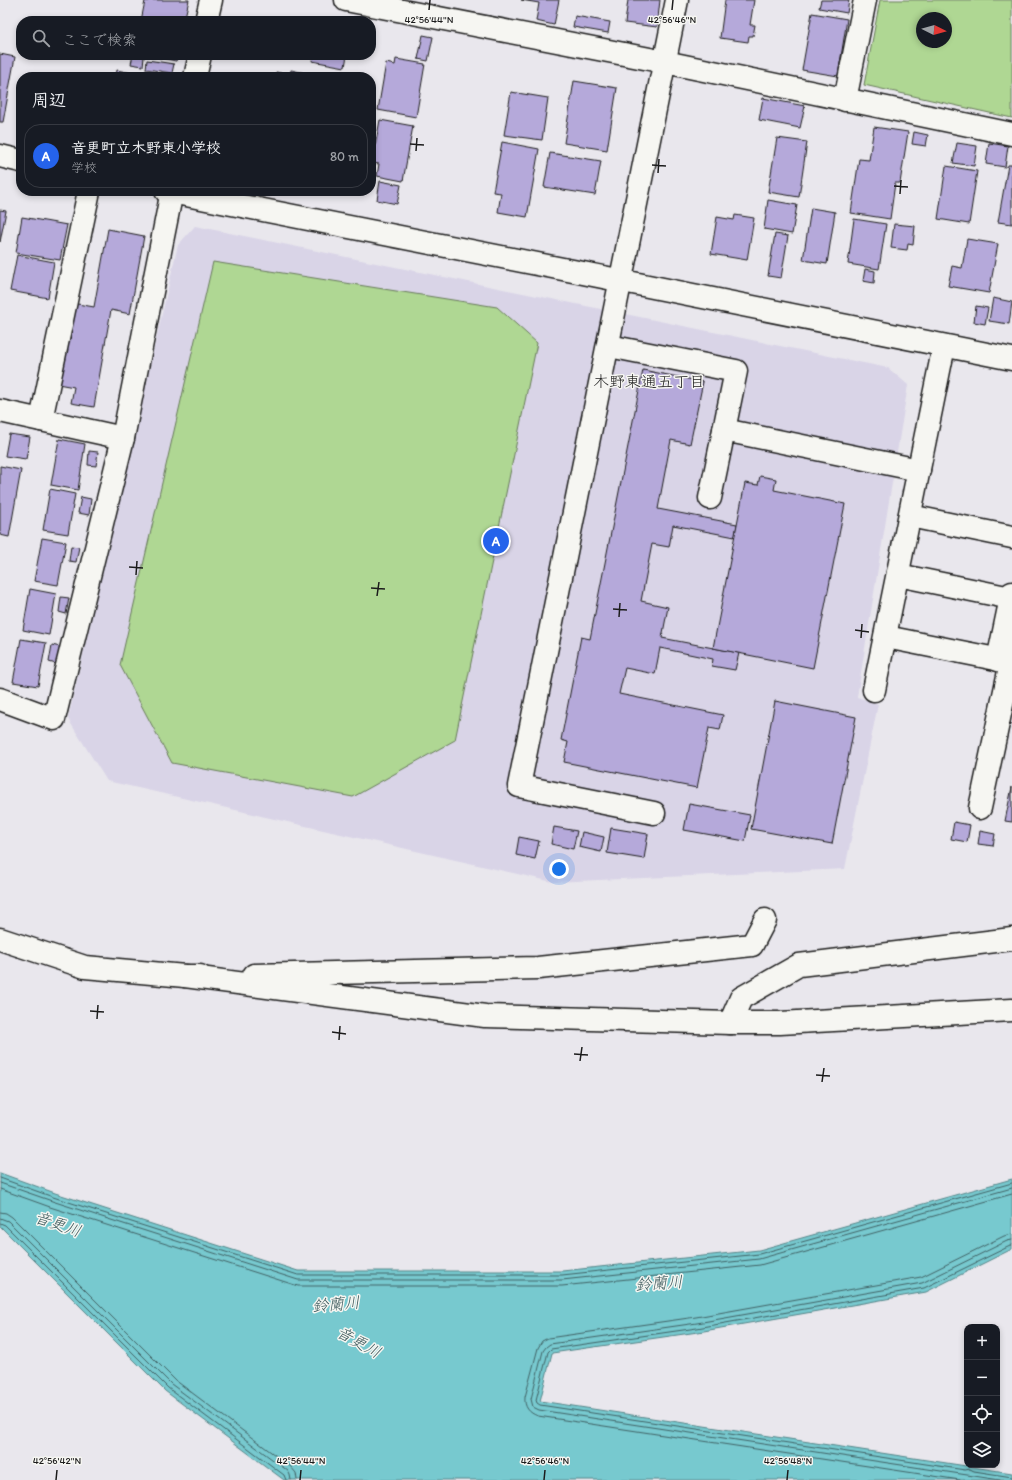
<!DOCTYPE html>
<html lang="ja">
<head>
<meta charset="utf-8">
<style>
	:root { --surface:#171b24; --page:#20242c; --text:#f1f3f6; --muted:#9ea1a6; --line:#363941; --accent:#2563eb }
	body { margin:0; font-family:Itim,"Klee One",sans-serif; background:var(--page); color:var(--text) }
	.controls { position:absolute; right:12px; bottom:12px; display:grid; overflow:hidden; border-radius:8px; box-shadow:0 2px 6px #0003 }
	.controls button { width:36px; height:36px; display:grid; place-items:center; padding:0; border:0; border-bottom:1px solid var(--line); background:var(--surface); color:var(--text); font:20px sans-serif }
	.compass { position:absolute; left:916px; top:12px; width:36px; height:36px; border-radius:50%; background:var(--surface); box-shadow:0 2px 6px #0003; rotate:95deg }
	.you { position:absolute; left:559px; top:869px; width:14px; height:14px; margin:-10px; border:3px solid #fff; border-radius:50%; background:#1a73e8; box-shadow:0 0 0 6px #1a73e833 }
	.badge { display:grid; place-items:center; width:26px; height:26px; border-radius:50%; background:var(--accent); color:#fff; font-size:13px; font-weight:700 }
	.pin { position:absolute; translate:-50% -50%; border:2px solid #fff; box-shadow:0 1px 4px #0006 }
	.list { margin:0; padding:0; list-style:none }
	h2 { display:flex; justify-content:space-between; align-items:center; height:52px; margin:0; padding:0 16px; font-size:17px }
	h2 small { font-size:13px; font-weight:400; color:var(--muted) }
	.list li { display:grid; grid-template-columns:26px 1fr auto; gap:12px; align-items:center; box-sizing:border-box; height:64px; margin:0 8px 8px; padding:0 8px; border:1px solid var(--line); border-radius:16px }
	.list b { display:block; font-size:15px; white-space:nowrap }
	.list p { margin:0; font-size:13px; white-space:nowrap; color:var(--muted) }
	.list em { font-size:13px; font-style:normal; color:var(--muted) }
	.icon { flex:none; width:22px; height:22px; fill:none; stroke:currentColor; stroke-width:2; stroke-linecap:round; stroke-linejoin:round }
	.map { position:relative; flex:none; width:1012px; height:1480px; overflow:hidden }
	.search { position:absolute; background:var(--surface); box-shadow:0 2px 6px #0003; left:16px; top:16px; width:360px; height:44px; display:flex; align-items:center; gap:10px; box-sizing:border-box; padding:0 14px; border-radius:16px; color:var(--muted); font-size:15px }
	.panel { position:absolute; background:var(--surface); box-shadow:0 2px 6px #0003; left:16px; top:72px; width:360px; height:124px; border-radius:16px }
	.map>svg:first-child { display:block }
</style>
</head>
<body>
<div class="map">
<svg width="1012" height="1480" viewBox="0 0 1012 1480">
	<rect width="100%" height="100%" fill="#e9e7ed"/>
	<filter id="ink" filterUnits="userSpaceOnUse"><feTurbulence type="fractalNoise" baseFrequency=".025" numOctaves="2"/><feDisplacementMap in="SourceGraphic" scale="8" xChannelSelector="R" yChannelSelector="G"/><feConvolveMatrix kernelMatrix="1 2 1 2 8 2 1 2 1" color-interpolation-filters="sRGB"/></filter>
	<g filter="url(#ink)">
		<polygon fill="#d9d4e7" points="195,226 888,368 908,385 857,697 878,704 845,869 553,882 107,781 68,719 178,245"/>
		<g fill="#afd793" stroke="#667a58" fill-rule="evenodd">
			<path d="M880,0H1012V118L864,85ZM922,18H946V42H922Z"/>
			<polygon points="213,262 497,307 537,343 455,740 353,797 172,763 120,665"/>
		</g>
		<polygon fill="#77c9cf" stroke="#538487" points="0,1173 55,1193 298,1271 562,1271 759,1250 1012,1179 1012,1249 926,1292 698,1332 552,1353 540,1401 1012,1473 1012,1480 284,1480 165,1391 0,1226"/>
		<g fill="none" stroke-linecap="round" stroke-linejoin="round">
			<g stroke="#406164" stroke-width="1">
				<polyline points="0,1178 53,1197 298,1275 562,1275 759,1254 1012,1183"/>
				<polyline points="0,1183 52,1201 298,1280 562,1280 759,1259 1012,1188"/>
				<polyline points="0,1189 50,1207 298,1286 562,1286 760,1265 1012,1194"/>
				<polyline points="0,1212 6,1213 12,1217 175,1380 291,1467 296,1473 297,1480"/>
				<polyline points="0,1218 8,1221 171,1384 288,1471 290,1475 291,1480"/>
				<polyline points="0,1223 5,1225 168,1388 284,1475 286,1480"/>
				<polyline points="1012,1245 924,1288 697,1328 551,1349 548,1352 536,1400 537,1403 540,1405 965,1470 970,1469 974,1471 1012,1477"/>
				<path d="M960,1480L538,1416C529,1413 524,1407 525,1397L538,1348L542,1341L548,1338L696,1317L921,1277L1004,1236L1012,1234"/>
				<polyline points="1000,1480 539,1410 533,1407 531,1399 543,1351 546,1347 550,1344 697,1323 922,1283 1007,1241 1012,1240"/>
			</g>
		</g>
		<g fill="#b5a9da" stroke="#1c1c1c">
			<polygon points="149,0 189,0 184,21 141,21 145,1 149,1"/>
			<polygon points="521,0 559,0 554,25 536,21 539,3"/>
			<polygon points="628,0 660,0 657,27 625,23"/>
			<polygon points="725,0 754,0 750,25 755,25 753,36 749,36 748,42 720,38"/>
			<polygon points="821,0 849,0 847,13 819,8"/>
			<polygon points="812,13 847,19 838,76 802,70"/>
			<polygon points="575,16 610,22 608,33 573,27"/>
			<polygon points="423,35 433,37 428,61 418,59"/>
			<polygon points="0,54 15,57 3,122 0,122"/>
			<polygon points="133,55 144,57 143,66 131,64"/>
			<polygon points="144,55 178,55 176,61"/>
			<polygon points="313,55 347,55 345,67 312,61"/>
			<polygon points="396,59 425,64 416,117 378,110 386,63 395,65"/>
			<polygon points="147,60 174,64 172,73 146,69"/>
			<polygon points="117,70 142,75 142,77 116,77"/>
			<polygon points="291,70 320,76 320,77 275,77 276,72 290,75"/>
			<polygon points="574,81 617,88 607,150 564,143"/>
			<polygon points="511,92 548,98 542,140 504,135"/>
			<polygon points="763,98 805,106 800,128 759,120"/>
			<polygon points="380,120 413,126 403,181 377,176 379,164 372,163"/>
			<polygon points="874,127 908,132 900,183 895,183 890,219 851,213 859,159 869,160"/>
			<polygon points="914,132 928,135 926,146 912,144"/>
			<polygon points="777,138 807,142 799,197 768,192"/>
			<polygon points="502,142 539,149 527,217 498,212 501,193 493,192"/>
			<polygon points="957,143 977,146 974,166 953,163"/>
			<polygon points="989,143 1008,146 1005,167 986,164"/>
			<polygon points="550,153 601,161 595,195 544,187"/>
			<polygon points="1008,165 1012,165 1012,224 998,222"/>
			<polygon points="946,166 977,171 969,224 938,219"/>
			<polygon points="380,181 401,185 397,204 377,200"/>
			<polygon points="768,200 797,205 792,234 764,229"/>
			<polygon points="811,208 835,212 827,264 803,260"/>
			<polygon points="0,210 6,211 0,242"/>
			<polygon points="735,215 754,218 747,260 711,254 717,217 734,220"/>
			<polygon points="22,217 67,225 60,260 16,253"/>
			<polygon points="854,219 886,224 879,269 848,264"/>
			<polygon points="894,224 915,226 913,245 908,244 907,250 891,248"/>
			<polygon points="108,229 144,236 130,314 111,310 94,407 71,403 74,387 58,384 72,303 94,307"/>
			<polygon points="775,234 788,236 781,278 768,276"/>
			<polygon points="967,239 998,244 989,293 948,286 952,266 962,268"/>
			<polygon points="17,255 54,262 48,298 10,291"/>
			<polygon points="865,269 875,271 874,283 863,281"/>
			<polygon points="993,298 1012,302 1009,324 989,321"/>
			<polygon points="976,306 988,308 985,324 974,322"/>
			<polygon points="643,370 703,382 690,444 671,440 658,509 737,524 735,537 673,525 669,547 652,544 641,601 668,607 662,638 739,653 735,670 712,666 713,659 660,648 655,674 625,668 619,694 723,715 720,730 709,728 697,788 564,762 568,742 561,740 581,637 590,639"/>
			<polygon points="9,434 30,437 26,459 5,456"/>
			<polygon points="59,439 85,444 78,490 51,485"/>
			<polygon points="89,451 98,452 96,466 88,465"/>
			<polygon points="0,466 21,470 9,537 0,535"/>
			<polygon points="760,476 776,479 774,490 845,504 813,668 713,648 745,483 758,485"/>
			<polygon points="50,489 75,494 68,534 43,530"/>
			<polygon points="81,497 91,499 89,515 78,513"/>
			<polygon points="42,538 66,542 58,585 34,581"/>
			<polygon points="71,546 79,547 76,562 69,561"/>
			<polygon points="30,589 56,594 49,635 23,630"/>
			<polygon points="61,597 69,598 66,614 59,612"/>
			<polygon points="21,639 46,643 38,686 13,682"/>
			<polygon points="52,645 60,647 56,664 49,662"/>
			<polygon points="775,701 856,717 832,844 751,829"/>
			<polygon points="1012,787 1012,822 1005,821"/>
			<polygon points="689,804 750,815 745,841 684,830"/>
			<polygon points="954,822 970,825 967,842 951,839"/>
			<polygon points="554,827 577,831 573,849 551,844"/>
			<polygon points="611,828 648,834 644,859 607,853"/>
			<polygon points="980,831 995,834 993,846 978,844"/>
			<polygon points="582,832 604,837 601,852 579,847"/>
			<polygon points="519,837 539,841 535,859 516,855"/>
		</g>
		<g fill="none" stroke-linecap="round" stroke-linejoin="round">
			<g stroke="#1c1c1c" stroke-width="25">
				<g id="minor">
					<polyline points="346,0 665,62 1012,134"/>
					<polyline points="206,21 211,0"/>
					<polyline points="195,77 200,55"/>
					<polyline points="845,100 865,0"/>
					<polyline points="0,156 21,161"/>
					<polyline points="166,191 583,273 1012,359"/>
					<polyline points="609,346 736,371 724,430"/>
					<polyline points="0,411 123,438"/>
					<polyline points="41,420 89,191"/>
					<polyline points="710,498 724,430 919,470"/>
					<polyline points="910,516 1012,537"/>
					<polyline points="898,575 1011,598"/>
					<polyline points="886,637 1011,662 980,808"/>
					<polyline points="998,660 1012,593"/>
					<polyline points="874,690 944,346"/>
					<polyline points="0,699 54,719 123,438 172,191"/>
					<polyline points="654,813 519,786 677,0"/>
					<polyline points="0,939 85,967 185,976 200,976"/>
					<polyline points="254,975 538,968 752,945 765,920"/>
					<polyline points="185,976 485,1016 730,1023 780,1023 1012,1010"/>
					<polyline points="730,1023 741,998 799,965 1012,939"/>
				</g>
			</g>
			<use href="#minor" stroke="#f6f6f2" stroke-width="22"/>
		</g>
	</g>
	<path fill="none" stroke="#1c1c1c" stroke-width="1.5" d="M429,10L430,0M672,10L673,0M410,144L424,145M416,151L417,138M652,165L666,166M658,173L659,159M894,186L908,187M900,194L901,180M129,567L143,568M136,575L137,561M371,588L385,589M377,596L379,582M613,609L627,610M619,617L620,603M855,630L869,632M861,638L862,624M90,1011L104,1012M97,1019L98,1005M332,1032L346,1034M339,1040L340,1026M574,1054L588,1055M580,1061L582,1047M816,1075L830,1076M822,1082L824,1068M56,1480L57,1470M300,1480L301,1470M544,1480L545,1470M787,1480L788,1470"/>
	<g text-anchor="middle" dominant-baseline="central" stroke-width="3" stroke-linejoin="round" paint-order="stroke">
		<g font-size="16" fill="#1c1c1c" stroke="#f6f6f2">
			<text x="649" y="381">木野東通五丁目</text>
		</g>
		<g font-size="16" font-style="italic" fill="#3c595b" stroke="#f6f6f2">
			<text transform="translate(58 1224) rotate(19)">音更川</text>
			<text transform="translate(659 1283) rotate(-4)">鈴蘭川</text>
			<text transform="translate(336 1304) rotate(-5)">鈴蘭川</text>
			<text transform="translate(359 1342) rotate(29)">音更川</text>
		</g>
	</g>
	<g font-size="10" text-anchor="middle" fill="#1c1c1c" stroke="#f6f6f2" stroke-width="3" stroke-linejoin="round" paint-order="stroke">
		<text x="429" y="23">42°56'44"N</text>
		<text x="672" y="23">42°56'46"N</text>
		<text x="57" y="1464">42°56'42"N</text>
		<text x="301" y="1464">42°56'44"N</text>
		<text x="545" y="1464">42°56'46"N</text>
		<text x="788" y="1464">42°56'48"N</text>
	</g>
</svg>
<div class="controls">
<button>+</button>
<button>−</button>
<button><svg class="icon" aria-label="locate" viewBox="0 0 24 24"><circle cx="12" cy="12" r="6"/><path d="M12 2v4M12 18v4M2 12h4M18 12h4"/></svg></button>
<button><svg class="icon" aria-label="layers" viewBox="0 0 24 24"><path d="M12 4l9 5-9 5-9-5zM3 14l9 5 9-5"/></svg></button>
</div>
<svg class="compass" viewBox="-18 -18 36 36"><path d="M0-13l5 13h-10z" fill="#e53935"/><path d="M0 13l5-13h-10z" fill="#9ea1a6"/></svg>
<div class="you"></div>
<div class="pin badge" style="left:496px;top:541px">A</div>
<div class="search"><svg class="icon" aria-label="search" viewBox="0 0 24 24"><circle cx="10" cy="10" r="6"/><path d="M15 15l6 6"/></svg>ここで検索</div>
<section class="panel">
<h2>周辺<small></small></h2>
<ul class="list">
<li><span class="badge">A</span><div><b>音更町立木野東小学校</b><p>学校</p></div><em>80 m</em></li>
</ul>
</section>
</div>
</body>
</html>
